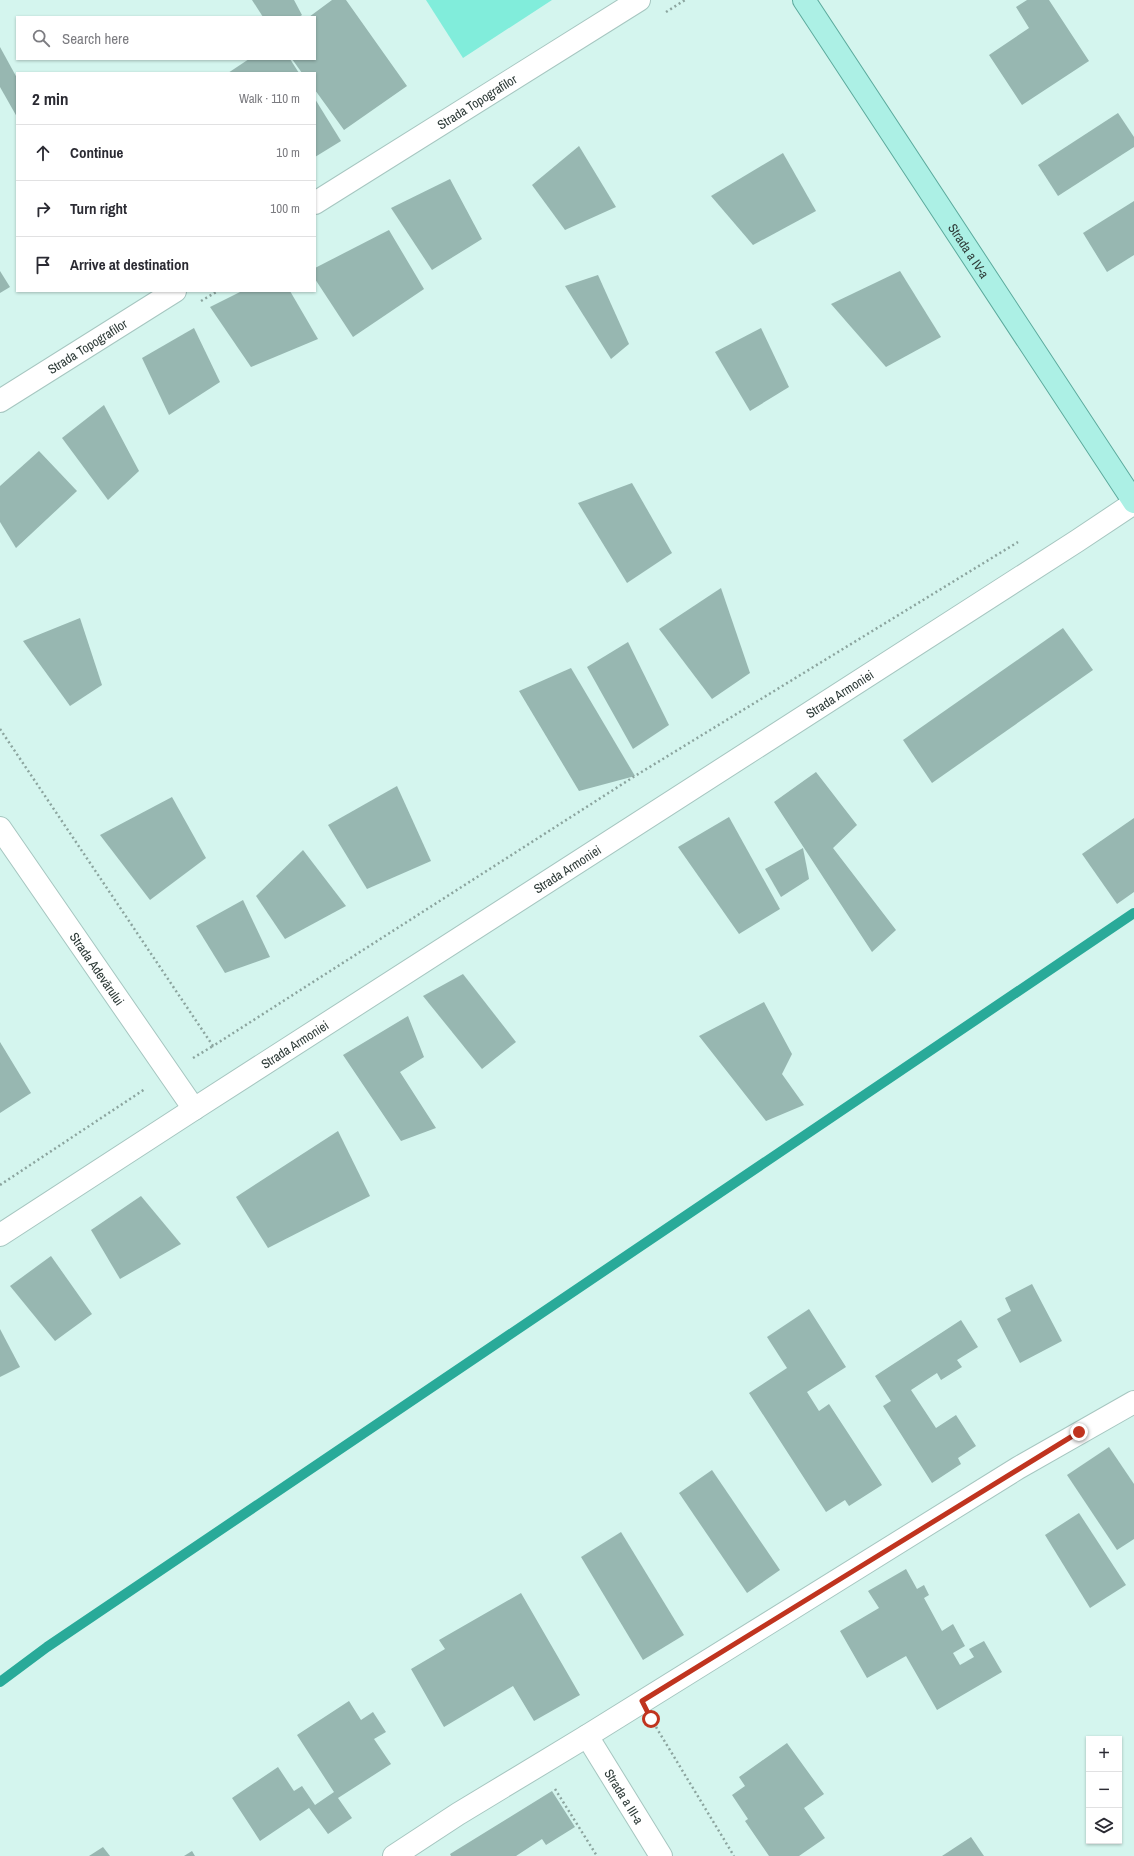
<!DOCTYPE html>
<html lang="en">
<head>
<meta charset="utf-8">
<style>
	:root { --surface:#fff; --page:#f7f7f7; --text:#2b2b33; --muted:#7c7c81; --line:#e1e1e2 }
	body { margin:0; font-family:"Archivo Narrow",sans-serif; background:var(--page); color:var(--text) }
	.controls { position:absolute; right:12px; bottom:12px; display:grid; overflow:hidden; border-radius:0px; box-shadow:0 1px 3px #0004 }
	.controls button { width:36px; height:36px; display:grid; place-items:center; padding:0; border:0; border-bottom:1px solid var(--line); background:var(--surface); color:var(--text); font:20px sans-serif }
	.stop { position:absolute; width:12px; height:12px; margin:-9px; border:3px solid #c0341f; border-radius:50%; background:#fff }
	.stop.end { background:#c0341f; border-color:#fff; box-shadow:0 1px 4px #0008 }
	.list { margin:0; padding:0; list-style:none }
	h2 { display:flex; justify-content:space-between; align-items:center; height:52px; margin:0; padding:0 16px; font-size:17px }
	h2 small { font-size:13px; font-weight:400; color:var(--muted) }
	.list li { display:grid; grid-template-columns:26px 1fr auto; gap:12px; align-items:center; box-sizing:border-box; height:56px; padding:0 16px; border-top:1px solid var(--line) }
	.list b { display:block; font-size:15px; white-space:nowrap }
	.list em { font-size:13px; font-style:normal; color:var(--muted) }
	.icon { flex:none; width:22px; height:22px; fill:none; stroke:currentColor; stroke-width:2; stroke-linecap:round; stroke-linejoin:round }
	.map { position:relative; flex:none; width:1134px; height:1856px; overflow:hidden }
	.search { position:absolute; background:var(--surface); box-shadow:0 1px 3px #0004; left:16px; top:16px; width:300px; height:44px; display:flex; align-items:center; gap:10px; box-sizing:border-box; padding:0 14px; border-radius:0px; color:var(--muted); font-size:15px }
	.panel { position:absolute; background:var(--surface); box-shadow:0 1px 3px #0004; left:16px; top:72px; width:300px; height:220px; border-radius:0px }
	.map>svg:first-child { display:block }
</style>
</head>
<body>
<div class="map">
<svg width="1134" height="1856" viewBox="0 0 1134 1856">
	<rect width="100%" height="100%" fill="#d4f5ee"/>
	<polygon fill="#81eddb" points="426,0 552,0 463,58"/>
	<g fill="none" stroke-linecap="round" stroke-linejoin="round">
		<polyline stroke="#29aa99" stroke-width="10" points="0,1682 47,1647 1134,913"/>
	</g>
	<g fill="#97b7b1">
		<polygon points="252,0 294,0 302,15 299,17 263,17"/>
		<polygon points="332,0 346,0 407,86 344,130 315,90 315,73 302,73 292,59 315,59 315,17 309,17"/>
		<polygon points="1027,0 1049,0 1089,61 1022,105 989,55 1029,28 1016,7"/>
		<polygon points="0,47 17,78 17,117 0,87"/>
		<polygon points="249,59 290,59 299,73 228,73"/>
		<polygon points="315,99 341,141 315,157"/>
		<polygon points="1118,113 1134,137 1134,147 1058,196 1038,165"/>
		<polygon points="579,146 616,207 565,230 532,185"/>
		<polygon points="783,153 816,211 753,245 711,196"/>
		<polygon points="450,179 482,239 432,270 391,208"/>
		<polygon points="1134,201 1134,255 1107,272 1083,233"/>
		<polygon points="389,230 424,289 353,337 315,279 315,268"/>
		<polygon points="0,271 10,287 0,293"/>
		<polygon points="900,271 941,337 886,367 831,304"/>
		<polygon points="598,275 629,344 611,359 565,286"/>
		<polygon points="242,291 290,291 318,339 251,367 210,307"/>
		<polygon points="194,328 220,382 169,415 142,358"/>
		<polygon points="761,328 789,387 750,411 715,352"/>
		<polygon points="104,405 139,471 108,500 62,438"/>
		<polygon points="39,451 77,491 16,548 0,522 0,486"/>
		<polygon points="632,483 672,553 627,583 578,503"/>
		<polygon points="721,588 750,673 712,699 659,629"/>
		<polygon points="80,618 102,685 70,706 23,641"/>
		<polygon points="1063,628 1093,670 932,783 903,740"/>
		<polygon points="628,642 669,725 633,749 587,667"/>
		<polygon points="571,668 635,776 579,791 519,691"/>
		<polygon points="816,772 857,825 833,848 896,930 872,952 774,802"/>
		<polygon points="397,786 431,861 367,889 328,825"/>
		<polygon points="172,797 206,858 150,900 100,835"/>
		<polygon points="729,817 780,909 739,934 678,847"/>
		<polygon points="1134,818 1134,892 1117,904 1082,854"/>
		<polygon points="803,848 809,879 781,897 765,869"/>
		<polygon points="303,850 346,906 285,939 256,896"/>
		<polygon points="243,900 270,957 225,973 196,926"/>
		<polygon points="463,974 516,1042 482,1069 423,996"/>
		<polygon points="764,1002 792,1054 782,1074 804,1105 766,1121 699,1036"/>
		<polygon points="408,1016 424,1057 400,1072 436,1128 401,1141 343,1055"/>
		<polygon points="0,1042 31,1093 0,1113"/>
		<polygon points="338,1131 370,1196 268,1248 236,1197"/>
		<polygon points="141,1196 181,1244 120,1279 91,1230"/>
		<polygon points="51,1256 92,1314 55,1341 10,1286"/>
		<polygon points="1032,1284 1062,1341 1020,1363 997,1319 1011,1311 1005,1298"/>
		<polygon points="809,1309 846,1367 807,1392 819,1411 829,1404 882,1485 849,1506 845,1500 826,1512 749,1393 787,1368 767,1337"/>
		<polygon points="961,1320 978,1347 957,1360 962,1367 941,1380 937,1373 911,1390 936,1428 956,1415 976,1446 958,1458 961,1464 932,1483 883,1406 891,1401 875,1376"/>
		<polygon points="0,1329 20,1367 0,1377"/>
		<polygon points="1109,1447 1134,1484 1134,1539 1117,1550 1067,1475"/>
		<polygon points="712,1470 780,1570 747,1593 679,1493"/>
		<polygon points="1079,1513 1126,1585 1090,1608 1045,1535"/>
		<polygon points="621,1532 684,1635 643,1660 581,1557"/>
		<polygon points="906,1569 917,1589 924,1585 929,1595 924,1598 942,1631 953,1624 965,1646 953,1653 960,1665 974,1657 969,1649 984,1641 1002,1672 937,1710 906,1656 867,1678 840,1631 879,1608 868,1591"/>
		<polygon points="521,1593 580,1695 534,1721 513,1686 444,1727 411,1669 445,1649 439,1640"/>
		<polygon points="349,1701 361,1720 373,1712 386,1732 374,1739 391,1764 338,1798 352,1818 328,1834 309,1808 260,1841 232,1798 278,1767 294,1791 302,1786 315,1805 334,1792 297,1735"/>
		<polygon points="787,1743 824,1794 804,1808 825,1838 799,1856 769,1856 745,1821 748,1819 732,1795 745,1786 739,1777"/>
		<polygon points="552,1791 575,1827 546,1845 542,1839 516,1856 451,1856 450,1854"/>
		<polygon points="971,1837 984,1856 942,1856"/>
		<polygon points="103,1847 110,1856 89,1856"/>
		<polygon points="192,1851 195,1856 184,1856"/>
	</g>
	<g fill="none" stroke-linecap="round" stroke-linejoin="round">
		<g stroke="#a6c6c0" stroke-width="24">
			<g id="street">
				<path id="s1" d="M315,203L639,0"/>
				<path id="s2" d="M0,401L175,291"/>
				<path id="s3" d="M0,828L194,1109"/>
				<path id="s4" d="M0,1235L194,1109L1077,541L1134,503"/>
				<path id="s5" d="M587,1736L661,1856"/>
				<polyline points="394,1856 458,1814 587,1736 1018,1468 1134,1402"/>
			</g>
		</g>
		<g stroke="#5caa9d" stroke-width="24">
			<g id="primary">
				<path id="s6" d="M804,0L1134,502"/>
			</g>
		</g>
		<g stroke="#8ba49e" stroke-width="2.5" stroke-dasharray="2 3" stroke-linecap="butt">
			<polyline points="666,12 685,0"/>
			<polyline points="201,301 218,291"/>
			<polyline points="0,729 213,1046 635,776 1018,542"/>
			<polyline points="193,1058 213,1046"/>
			<polyline points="0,1185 145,1089"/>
			<polyline points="656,1727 734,1856"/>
			<polyline points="555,1789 597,1856"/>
		</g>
		<use href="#street" stroke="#fff" stroke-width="22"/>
		<use href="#primary" stroke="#acf0e5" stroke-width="22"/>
	</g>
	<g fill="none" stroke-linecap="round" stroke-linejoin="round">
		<polyline stroke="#c0341f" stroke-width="5" points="651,1719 642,1701 1079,1432"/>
	</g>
	<g text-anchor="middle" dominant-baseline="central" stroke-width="4" stroke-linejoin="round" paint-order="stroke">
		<g font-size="13" fill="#2e3b38" stroke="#ebfffb">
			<text stroke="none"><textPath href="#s1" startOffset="191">Strada Topografilor</textPath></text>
			<text stroke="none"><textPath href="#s6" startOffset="300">Strada a IV-a</textPath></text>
			<text stroke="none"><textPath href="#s2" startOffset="103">Strada Topografilor</textPath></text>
			<text stroke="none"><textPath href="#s4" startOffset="999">Strada Armoniei</textPath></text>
			<text stroke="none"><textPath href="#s4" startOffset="675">Strada Armoniei</textPath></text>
			<text stroke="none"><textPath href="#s3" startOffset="171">Strada Adevărului</textPath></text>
			<text stroke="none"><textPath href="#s4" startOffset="351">Strada Armoniei</textPath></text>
			<text stroke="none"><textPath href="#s5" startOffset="71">Strada a III-a</textPath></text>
		</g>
	</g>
</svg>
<div class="controls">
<button>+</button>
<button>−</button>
<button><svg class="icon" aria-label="layers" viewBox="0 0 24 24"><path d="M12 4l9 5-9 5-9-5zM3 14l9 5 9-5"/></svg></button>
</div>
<div class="stop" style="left:651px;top:1719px"></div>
<div class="stop end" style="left:1079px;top:1432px"></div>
<div class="search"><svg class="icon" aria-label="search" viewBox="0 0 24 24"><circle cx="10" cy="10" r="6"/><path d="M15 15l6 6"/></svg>Search here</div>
<section class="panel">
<h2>2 min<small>Walk · 110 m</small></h2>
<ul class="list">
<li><svg class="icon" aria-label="ahead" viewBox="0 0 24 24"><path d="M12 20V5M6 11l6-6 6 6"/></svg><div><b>Continue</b></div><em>10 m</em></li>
<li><svg class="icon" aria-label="right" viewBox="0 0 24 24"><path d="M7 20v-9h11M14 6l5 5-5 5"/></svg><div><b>Turn right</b></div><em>100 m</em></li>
<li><svg class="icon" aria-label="arrive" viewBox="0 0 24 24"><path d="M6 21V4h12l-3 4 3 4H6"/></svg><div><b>Arrive at destination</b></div></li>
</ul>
</section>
</div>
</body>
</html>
